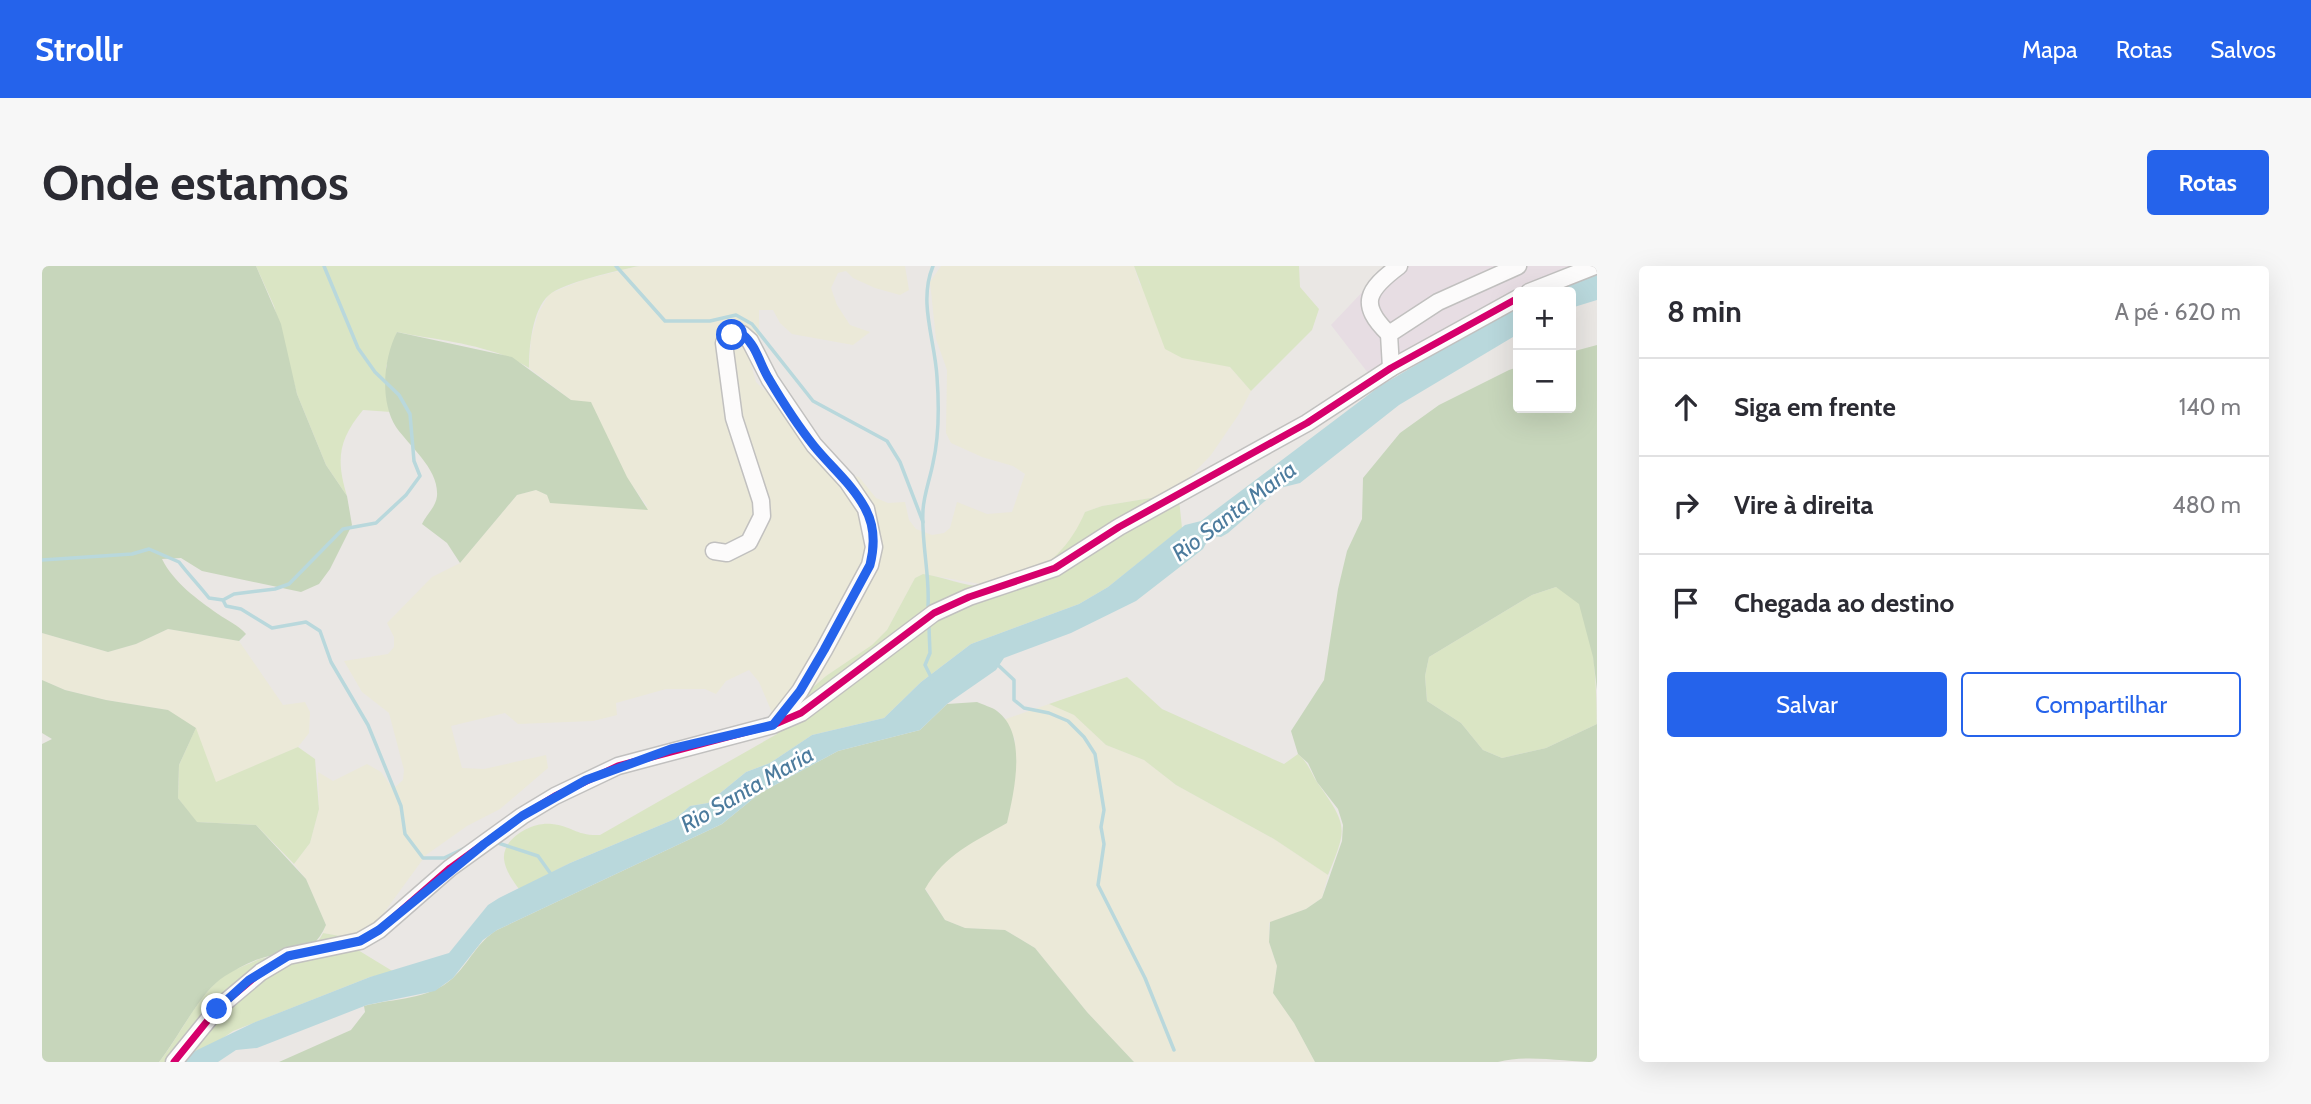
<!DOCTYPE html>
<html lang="pt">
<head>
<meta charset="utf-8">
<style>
	:root { --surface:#fff; --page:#f7f7f7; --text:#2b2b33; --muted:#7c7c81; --line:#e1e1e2; --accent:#2563eb }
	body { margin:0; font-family:Cabin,sans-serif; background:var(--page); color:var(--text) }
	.controls { position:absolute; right:21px; top:21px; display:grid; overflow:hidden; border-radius:7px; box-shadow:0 7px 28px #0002 }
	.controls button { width:63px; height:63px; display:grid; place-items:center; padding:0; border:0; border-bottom:2px solid var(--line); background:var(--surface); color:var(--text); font:35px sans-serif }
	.stop { position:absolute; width:21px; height:21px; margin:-16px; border:5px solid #2563eb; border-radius:50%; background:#fff }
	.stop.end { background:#2563eb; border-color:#fff; box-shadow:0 2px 7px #0008 }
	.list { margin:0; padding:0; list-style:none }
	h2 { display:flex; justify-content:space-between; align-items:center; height:91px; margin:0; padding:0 28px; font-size:30px }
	h2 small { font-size:23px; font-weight:400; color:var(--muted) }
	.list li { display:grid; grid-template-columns:46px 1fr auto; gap:21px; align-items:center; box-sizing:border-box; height:98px; padding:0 28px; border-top:2px solid var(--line) }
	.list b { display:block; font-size:26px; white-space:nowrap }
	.list em { font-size:23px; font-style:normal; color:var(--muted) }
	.actions { display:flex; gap:14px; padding:21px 28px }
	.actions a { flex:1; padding:16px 0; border:2px solid var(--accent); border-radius:7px; text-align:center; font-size:24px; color:var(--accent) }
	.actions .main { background:var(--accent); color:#fff }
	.icon { flex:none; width:38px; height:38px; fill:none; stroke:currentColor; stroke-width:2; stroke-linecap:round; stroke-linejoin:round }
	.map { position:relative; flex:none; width:1555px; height:796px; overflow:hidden; border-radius:7px }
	header { display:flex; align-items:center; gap:42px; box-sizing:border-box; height:98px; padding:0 35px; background:var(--accent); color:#fff }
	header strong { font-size:33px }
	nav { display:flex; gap:38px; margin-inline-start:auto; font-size:24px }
	.intro { display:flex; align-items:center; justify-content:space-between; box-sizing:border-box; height:168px; padding:0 42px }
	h1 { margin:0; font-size:49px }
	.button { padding:18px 32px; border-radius:7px; background:var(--accent); color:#fff; font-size:24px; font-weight:700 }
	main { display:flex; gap:42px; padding:0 42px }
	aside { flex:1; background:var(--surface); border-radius:7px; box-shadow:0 7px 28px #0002 }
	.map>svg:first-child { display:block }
</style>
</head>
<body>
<header>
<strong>Strollr</strong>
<nav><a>Mapa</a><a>Rotas</a><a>Salvos</a></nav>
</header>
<div class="intro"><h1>Onde estamos</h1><a class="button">Rotas</a></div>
<main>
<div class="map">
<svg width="1555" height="796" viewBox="0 0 1555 796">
	<rect width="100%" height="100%" fill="#eae7e4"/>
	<polygon fill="#e7dde3" points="1345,0 1530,0 1493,15 1326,107 1289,59"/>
	<g fill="#ebe9d8">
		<polygon points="597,0 863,0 867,24 858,29 833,22 811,12 804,5 796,7 789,22 795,39 808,59 828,66 811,79 750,68 738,57 731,44 717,44 717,78 708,95 714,116 722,124 737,129 789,210 803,208 817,211 834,232 846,237 863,236 867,254 874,263 890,269 902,267 908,262 915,236 945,248 970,246 983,208 971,200 940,191 909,177 904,167 905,104 894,73 888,16 899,0 1092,0 1097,17 1165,95 1188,101 1209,125 1197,148 1169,189 1144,215 1115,231 1060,240 1043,246 1035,266 1017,290 995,305 950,320 881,308 873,312 845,364 830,380 784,410 746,442 731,449 717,416 707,404 684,415 674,428 663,423 624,423 574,437 575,449 551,455 476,458 463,447 409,460 420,502 442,503 504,489 506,502 458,543 425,560 384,589 336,655 315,673 281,667 284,659 264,613 252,598 268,577 277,543 276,506 291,515 325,498 339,506 351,523 361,514 362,504 347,447 320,426 302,395 346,388 352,381 352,371 345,357 390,311 418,297 475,229 494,224 505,229 605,240 529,134 487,102 489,73 496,48 507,28 541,14"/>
		<polygon points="126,363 197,375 241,439 263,436 268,446 267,467 256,481 174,517 170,506 126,444 64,434 23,424 0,414 0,367 66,386 94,378"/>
		<polygon points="1007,438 1032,449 1064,479 1102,494 1134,519 1232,573 1286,609 1280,632 1264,643 1227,657 1227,676 1235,700 1231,727 1252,757 1273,796 1092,796 1045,746 993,682 963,664 923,662 903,654 883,622 893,605 913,585 965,557 973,473 961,454"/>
	</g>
	<g fill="#dae5c4">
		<path d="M214,0H597C578,4 520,17 507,29C490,44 487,81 487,102C449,78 399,75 355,66L344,101L349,146L321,144C296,174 294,194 305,230L284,199L255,128L232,40Z"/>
		<polygon points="1092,0 1257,0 1258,21 1277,43 1270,64 1209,125 1188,101 1140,92 1123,83"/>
		<path d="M1115,231L1137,233L1140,262L1066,321L1037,338L929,378L879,416L842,452L770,469L728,497L704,506L666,537L648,540L633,553L528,597L477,623C471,615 463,604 462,593C460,572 491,555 510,558C530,560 534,570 558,569L735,468L733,454L784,410L830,379L845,364L873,312L881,308C903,311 928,323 950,320C995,314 1026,286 1043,246L1060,240Z"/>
		<path d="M1514,321C1521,325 1532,331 1537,337C1553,358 1555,432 1555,458L1504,482L1460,492L1441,484L1419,457L1385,435L1383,410L1387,391L1490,329Z"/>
		<path d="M1085,411L1120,443L1242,498L1256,488C1267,497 1269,508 1277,519C1306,560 1305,563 1286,609L1232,573L1134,519L1102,494L1064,479L1032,449L1007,438Z"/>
		<polygon points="154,462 174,516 256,481 273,493 277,543 268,577 252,598 214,559 154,556 136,532 137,499"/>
		<path d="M281,667L315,673L311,681L352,706L328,711L191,765L168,781L151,786L141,796H117C138,770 153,734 179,712C188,705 202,700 213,695C235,685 269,693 281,667Z"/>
	</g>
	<g fill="#c7d6bb">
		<path d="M0,0H214L239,58L255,128L284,199L305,230L310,259L288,303L277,318L259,326L160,305L139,292L120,293C132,317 155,333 176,348C186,355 196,359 204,368L197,375L126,363L94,378L66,386L0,367Z"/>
		<path d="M355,66L470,91L529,134L549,136L585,211L606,244L508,237L505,229L494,224L475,229L418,297L405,277L380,258C384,249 394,241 395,230C397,203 368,181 354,161C337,134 342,91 355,66Z"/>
		<path d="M1555,79V424L1551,391L1537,338L1514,321L1490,329L1387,391L1383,410L1385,435L1419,457L1441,484L1460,492L1504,482L1555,458V796C1523,796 1486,788 1456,796H1273L1252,757L1231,727L1235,700L1227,676L1228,656L1264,643L1280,632L1300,575L1301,559L1296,543L1275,516L1266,497L1256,488L1249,465L1282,414L1296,323L1305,285L1320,253L1321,212L1358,167L1397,139L1467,104L1476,101V142H1529V86Z"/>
		<path d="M0,414L23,424L64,434L126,444L154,462L137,499L136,532L155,556L214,559L264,613L284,659C269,694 247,683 217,693C205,697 193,704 183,710C159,724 135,774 117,796H0V478L10,473L0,467Z"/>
		<path d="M935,436C941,439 950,441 955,445C986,468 972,526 965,557C932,576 903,588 883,623L903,654L923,662L963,664L993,682L1045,746L1092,796H237L309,764L323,746L322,740C352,732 387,734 411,712C427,697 435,676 455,664L680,558L718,527L796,485L878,464L905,438Z"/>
	</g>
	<g fill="#b9d8dc">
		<polygon points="1555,9 1555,34 1529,42 1529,26 1507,26"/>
		<polygon points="1476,39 1476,68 1357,139 1258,217 1238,222 1186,267 1179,271 1168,270 1161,283 1094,335 1029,367 962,392 954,404 905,438 878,464 796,485 718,527 680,558 455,664 441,674 411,712 393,725 325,739 215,782 194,784 176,796 141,796 151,786 211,757 328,711 407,687 446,639 457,632 528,597 633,553 648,540 666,537 704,506 728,497 770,469 842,452 879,416 929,378 1037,338 1066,321 1143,259 1159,255 1338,120"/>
	</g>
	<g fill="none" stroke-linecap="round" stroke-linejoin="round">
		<g stroke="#b9d8dc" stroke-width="3.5">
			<polyline points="574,0 623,55 668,55 694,49 710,58 771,135 845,175 858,196 881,256"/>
			<path d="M0,294L90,288L107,283L137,296C146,308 156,318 167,332L181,334L192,328L233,323L247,318L301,263L334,257L364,229L378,210L372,195L368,148L357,129L333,106L316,82L282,0"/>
			<polyline points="181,334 184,340 199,343 230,362 264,356 278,365 289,396 326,459 359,540 363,568 381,592 402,592 423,582"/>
			<path d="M886,340C888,308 879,277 881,244C882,228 888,213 891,197C897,171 897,138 895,111C893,74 876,36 891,0"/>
			<polyline points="887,362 888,387 883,399 890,413"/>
			<polyline points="956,399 972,414 972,434 982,442 1007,447 1026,455 1042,471 1053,488 1062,544 1059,561 1062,578 1056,619 1103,712 1132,784"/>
			<polyline points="453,576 496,590 511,611"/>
		</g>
		<g stroke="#c1c0bf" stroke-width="19">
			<g id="minor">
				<polyline points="1487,26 1553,0"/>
				<path d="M1347,68C1316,38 1325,24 1357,0"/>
				<polyline points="1349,102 1347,68 1396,36 1476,0"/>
				<polyline points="672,285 685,287 707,276 720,250 719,235 692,152 682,77 690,69 700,68 708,75 728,114 772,179 805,215 824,243 832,281 828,299 782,384 758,425 733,457"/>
				<polyline points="132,796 175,743 219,706 246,690 318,675 337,664 408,602 480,550 513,530 576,500 731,459 759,447 892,347 927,331 1013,302 1077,261 1265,157 1349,102 1476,32"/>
			</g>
		</g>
		<use href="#minor" stroke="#fcfbfb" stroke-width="16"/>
		<g stroke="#fff" stroke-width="11">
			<polyline id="cycleway" points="132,796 175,743 219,706 246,690 318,675 337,664 408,602 480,550 513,530 576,500 731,459 759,447 892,347 927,331 1013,302 1077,261 1265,157 1349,102 1476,32"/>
		</g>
		<use href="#cycleway" stroke="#d6006c" stroke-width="7"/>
	</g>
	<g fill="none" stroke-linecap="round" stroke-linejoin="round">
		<path stroke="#2563eb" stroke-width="9" d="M175,743L207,714L246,690L318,675L337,664L442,578L480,550L544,514L629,483L731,459L758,425L782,384L828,299C833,279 833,260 823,242C810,218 789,201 772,180C756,160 740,135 727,113C717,97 715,80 700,68L690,69"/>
	</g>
	<g text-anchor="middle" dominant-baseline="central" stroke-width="5" stroke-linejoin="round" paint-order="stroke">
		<g font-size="23" font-style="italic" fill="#4c7b9d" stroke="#fff">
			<text transform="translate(1192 245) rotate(-37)">Rio Santa Maria</text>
			<text transform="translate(705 523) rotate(-30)">Rio Santa Maria</text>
		</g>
	</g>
</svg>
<div class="controls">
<button>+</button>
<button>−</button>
</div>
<div class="stop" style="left:690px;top:69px"></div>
<div class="stop end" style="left:175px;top:743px"></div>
</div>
<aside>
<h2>8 min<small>A pé · 620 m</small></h2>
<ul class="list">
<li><svg class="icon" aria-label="ahead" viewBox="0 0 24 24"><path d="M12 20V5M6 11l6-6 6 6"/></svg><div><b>Siga em frente</b></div><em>140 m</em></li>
<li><svg class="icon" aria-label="right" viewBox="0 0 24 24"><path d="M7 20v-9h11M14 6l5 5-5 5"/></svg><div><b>Vire à direita</b></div><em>480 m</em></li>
<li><svg class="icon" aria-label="arrive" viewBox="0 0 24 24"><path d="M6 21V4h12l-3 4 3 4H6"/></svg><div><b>Chegada ao destino</b></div></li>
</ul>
<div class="actions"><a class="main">Salvar</a><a>Compartilhar</a></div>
</aside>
</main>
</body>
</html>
